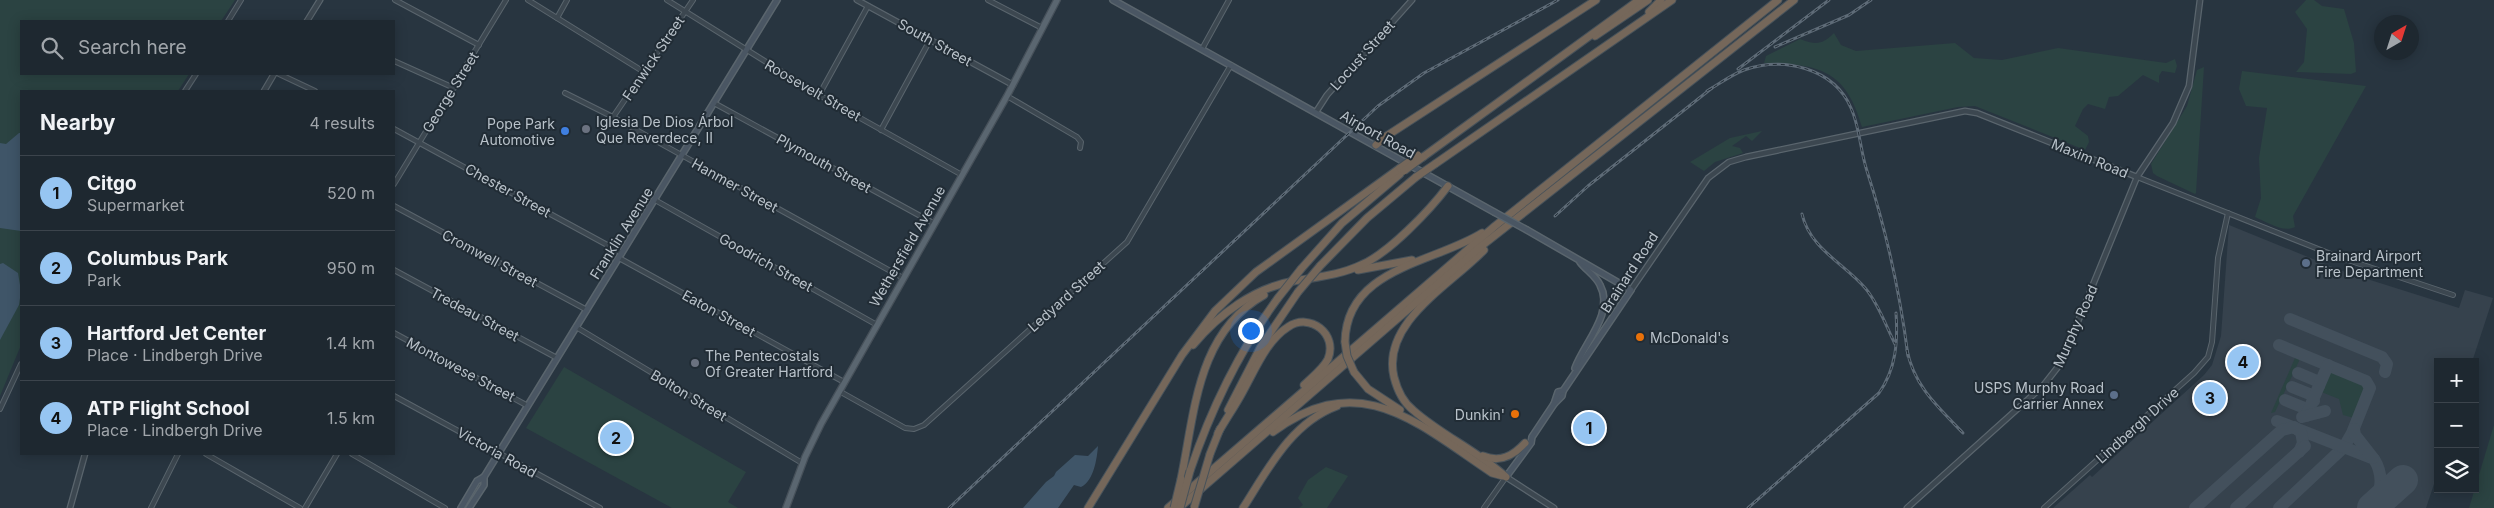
<!DOCTYPE html>
<html lang="en">
<head>
<meta charset="utf-8">
<style>
	:root { --surface:#1e2830; --page:#263038; --text:#f1f3f6; --muted:#a1a6ab; --line:#3c444c; --accent:#96c5f2 }
	body { margin:0; font-family:Inter,sans-serif; background:var(--page); color:var(--text) }
	.controls { position:absolute; right:15px; bottom:15px; display:grid; overflow:hidden; border-radius:0px; box-shadow:0 2px 12px #0003 }
	.controls button { width:45px; height:45px; display:grid; place-items:center; padding:0; border:0; border-bottom:1px solid var(--line); background:var(--surface); color:var(--text); font:25px sans-serif }
	.compass { position:absolute; left:2374px; top:15px; width:45px; height:45px; border-radius:50%; background:var(--surface); box-shadow:0 2px 12px #0003; rotate:39deg }
	.you { position:absolute; left:1250px; top:330px; width:18px; height:18px; margin:-12px; border:4px solid #fff; border-radius:50%; background:#1a73e8; box-shadow:0 0 0 8px #1a73e833 }
	.badge { display:grid; place-items:center; width:32px; height:32px; border-radius:50%; background:var(--accent); color:#111; font-size:16px; font-weight:700 }
	.pin { position:absolute; translate:-50% -50%; border:2px solid #fff; box-shadow:0 1px 5px #0006 }
	.list { margin:0; padding:0; list-style:none }
	h2 { display:flex; justify-content:space-between; align-items:center; height:65px; margin:0; padding:0 20px; font-size:21px }
	h2 small { font-size:16px; font-weight:400; color:var(--muted) }
	.list li { display:grid; grid-template-columns:32px 1fr auto; gap:15px; align-items:center; box-sizing:border-box; height:75px; padding:0 20px; border-top:1px solid var(--line) }
	.list b { display:block; font-size:19px; white-space:nowrap }
	.list p { margin:0; font-size:16px; white-space:nowrap; color:var(--muted) }
	.list em { font-size:16px; font-style:normal; color:var(--muted) }
	.icon { flex:none; width:28px; height:28px; fill:none; stroke:currentColor; stroke-width:2; stroke-linecap:round; stroke-linejoin:round }
	.map { position:relative; flex:none; width:2494px; height:508px; overflow:hidden }
	.search { position:absolute; background:var(--surface); box-shadow:0 2px 12px #0003; left:20px; top:20px; width:375px; height:55px; display:flex; align-items:center; gap:12px; box-sizing:border-box; padding:0 18px; border-radius:0px; color:var(--muted); font-size:19px }
	.panel { position:absolute; background:var(--surface); box-shadow:0 2px 12px #0003; left:20px; top:90px; width:375px; height:365px; border-radius:0px }
	.map>svg:first-child { display:block }
</style>
</head>
<body>
<div class="map">
<svg width="2494" height="508" viewBox="0 0 2494 508">
	<rect width="100%" height="100%" fill="#283540"/>
	<polygon fill="#36424d" points="2229,225 2345,272 2459,308 2465,290 2493,298 2472,362 2438,362 2438,472 2426,508 2053,508 2090,475 2092,477 2204,375 2212,365 2221,336"/>
	<g fill="#2b4342">
		<polygon points="0,0 235,0 221,21 21,21 21,74 189,74 178,91 21,91 21,345 0,396"/>
		<polygon points="2306,0 2314,0 2322,6 2344,9 2354,43 2356,72 2351,74 2296,72 2304,62 2307,29 2295,12"/>
		<path d="M1834,33L1841,45L1856,51L1955,43L1974,58L2002,60L2058,48L2166,63L2175,59L2177,66L2175,73L2162,71L2159,76V83L2143,75L2118,96L2109,97L2105,109L2088,104L2083,109L2075,126L2088,136L2089,142L2085,150L1975,106L1958,107L1862,127C1846,69 1818,64 1764,63L1766,56L1800,39C1816,45 1822,45 1834,33Z"/>
		<polygon points="2204,67 2196,193 2195,194 2157,176 2153,173 2151,164 2187,106 2197,70"/>
		<path d="M2242,71L2366,86L2293,216L2295,227C2283,233 2267,222 2255,217L2261,198L2259,158L2267,108L2246,106L2239,89Z"/>
		<polygon points="1762,131 1752,141 1746,136 1732,146 1740,148 1743,153 1715,162 1704,171 1690,162 1730,138"/>
		<polygon points="2295,358 2299,359 2299,361 2275,412 2271,413"/>
		<polygon points="564,367 746,472 728,502 738,508 672,508 526,428"/>
		<polygon points="2330,371 2359,382 2364,387 2364,395 2354,418 2343,415 2339,399 2319,391 2326,374"/>
		<polygon points="2494,425 2494,508 2469,508"/>
		<polygon points="1326,467 1348,476 1327,508 1299,508 1303,505 1298,498 1308,480"/>
	</g>
	<g fill="#3f5568">
		<polygon points="19,133 21,133 21,231 0,228 0,143 6,144"/>
		<polygon points="3,263 18,273 21,291 19,305 0,340 0,264"/>
		<path d="M1098,446C1097,458 1094,481 1081,487L1074,485L1058,508H1023L1046,482L1054,476L1056,472L1075,455L1088,456Z"/>
	</g>
	<g fill="none" stroke-linecap="round" stroke-linejoin="round">
		<g stroke="#43505c" stroke-width="12">
			<polyline points="2290,319 2382,357 2387,364 2385,372"/>
			<polyline points="2279,345 2366,381 2370,388 2352,433 2344,447 2279,508"/>
			<polyline points="2298,373 2317,381 2319,386"/>
			<polyline points="2292,387 2312,395 2314,401"/>
			<polyline points="2285,400 2317,413"/>
			<polyline points="2306,416 2328,365"/>
			<polyline points="2302,417 2325,411"/>
			<path d="M2277,421L2374,459C2384,475 2382,493 2371,508"/>
			<polyline points="2354,429 2355,435 2373,458"/>
			<polyline points="2195,508 2282,430 2294,427 2301,432 2303,443 2299,452"/>
			<polyline points="2236,508 2305,446"/>
		</g>
		<polyline stroke="#43505c" stroke-width="30" points="2372,508 2403,480"/>
		<g stroke="#5a656d" stroke-width="6">
			<g id="minor">
				<polyline points="395,0 479,45"/>
				<polyline points="528,0 644,72"/>
				<polyline points="667,0 819,95 962,175"/>
				<polyline points="988,0 1042,28"/>
				<polyline points="557,18 567,0"/>
				<polyline points="228,21 241,0"/>
				<polyline points="1202,49 1229,0"/>
				<polyline points="394,61 454,88"/>
				<polyline points="279,74 315,91"/>
				<polyline points="185,91 196,74"/>
				<polyline points="565,93 613,117 903,278"/>
				<polyline points="819,95 868,6"/>
				<polyline points="1007,96 1077,137 1081,142 1080,148"/>
				<polyline points="714,103 935,224"/>
				<polyline points="613,117 693,0"/>
				<polyline points="394,129 622,253"/>
				<polyline points="881,130 930,40"/>
				<polyline points="2137,177 2336,256 2453,295"/>
				<polyline points="394,184 506,0"/>
				<polyline points="655,200 877,325"/>
				<polyline points="394,206 587,310"/>
				<polyline points="619,258 844,382"/>
				<polyline points="394,270 557,358"/>
				<polyline points="576,327 802,463"/>
				<polyline points="394,333 528,406"/>
				<polyline points="839,391 905,428 914,429 924,425 1127,242 1231,65"/>
				<polyline points="394,396 600,508"/>
				<polyline points="0,409 21,364"/>
				<polyline points="206,454 300,508"/>
				<polyline points="352,454 445,508"/>
				<polyline points="151,508 178,454"/>
				<polyline points="305,508 337,454"/>
				<polyline points="1484,508 1506,477"/>
				<polyline points="2044,508 2194,373 2208,357 2212,342 2218,258 2228,213"/>
			</g>
		</g>
		<g stroke="#5a656d" stroke-width="7">
			<g id="tertiary">
				<polyline points="857,0 1013,85"/>
				<polyline points="307,21 320,0"/>
				<polyline points="264,91 274,74"/>
				<polyline points="1316,112 1327,95 1412,0"/>
				<polyline points="1631,290 1708,178 1729,162 1746,157 1965,111 1977,113 2137,177"/>
				<polyline points="1506,477 1554,508"/>
				<polyline points="70,508 85,454"/>
				<polyline points="1907,508 2043,386 2061,363 2137,177 2173,123 2189,86 2200,0"/>
			</g>
		</g>
		<g stroke="#5a656d" stroke-width="8">
			<g id="secondary">
				<polyline points="1113,0 1494,212"/>
				<path d="M1575,368C1584,343 1615,313 1600,285C1596,276 1586,270 1580,262"/>
				<polyline points="1554,404 1562,396 1563,391"/>
				<polyline points="1506,477 1531,443 1532,437 1554,404 1558,392 1563,391 1631,290 1527,230"/>
				<polyline points="461,508 477,481 484,477 777,0"/>
				<polyline points="469,508 484,485 484,477"/>
			</g>
		</g>
		<g stroke="#465059" stroke-width="8">
			<polyline id="primary" points="786,508 805,457 821,424 1007,96 1057,0"/>
		</g>
		<g stroke="#47525a" stroke-width="9">
			<g id="motorway">
				<polyline points="1649,12 1661,0"/>
				<polyline points="1595,36 1648,0"/>
				<polyline points="1376,145 1385,137 1596,0"/>
				<polyline points="1423,157 1639,0"/>
				<polyline points="1435,164 1672,0"/>
				<path d="M1484,250C1452,284 1381,322 1394,377C1397,389 1403,402 1413,410C1441,435 1478,451 1506,477"/>
				<polyline points="1320,266 1367,218 1416,177"/>
				<polyline points="1301,269 1342,223 1400,174"/>
				<polyline points="1358,270 1412,260"/>
				<path d="M1345,342C1346,268 1434,263 1482,233"/>
				<path d="M1193,345C1219,314 1254,288 1294,281C1317,277 1340,275 1361,265C1388,254 1430,210 1448,186"/>
				<polyline points="1354,372 1368,389 1400,410"/>
				<polyline points="1228,410 1260,348 1298,292"/>
				<path d="M1273,432C1360,367 1417,423 1492,473L1503,476"/>
				<path d="M1218,433C1226,419 1235,406 1242,393C1255,370 1266,341 1288,327C1310,312 1338,334 1328,359C1323,369 1312,377 1304,385"/>
				<polyline points="1210,454 1220,429"/>
				<path d="M1483,456C1500,463 1513,456 1525,443"/>
				<path d="M1190,471C1211,409 1239,351 1278,298"/>
				<path d="M1181,479C1195,411 1197,333 1264,295"/>
				<polyline points="1088,508 1182,355 1215,311 1256,272 1400,168"/>
				<polyline points="1168,508 1495,226 1778,0"/>
				<polyline points="1179,508 1479,248 1794,0"/>
				<path d="M1243,508C1268,469 1291,423 1337,406"/>
			</g>
		</g>
		<use href="#minor" stroke="#3c4750" stroke-width="4"/>
		<use href="#tertiary" stroke="#3c4750" stroke-width="4.5"/>
		<use href="#secondary" stroke="#4a5663" stroke-width="5"/>
		<use href="#primary" stroke="#5a6670" stroke-width="5.5"/>
		<use href="#motorway" stroke="#75675a" stroke-width="7"/>
		<g stroke="#5e6b77" stroke-width="3">
			<g id="rail">
				<polyline points="1775,47 1849,15 1871,0"/>
				<polyline points="1738,69 1829,0"/>
				<path d="M1707,91C1719,84 1731,75 1744,70C1783,56 1834,68 1851,108C1860,128 1860,150 1867,171C1886,230 1900,293 1908,356"/>
				<path d="M1802,214C1810,249 1845,264 1866,289C1879,305 1886,326 1895,344"/>
				<polyline points="1555,216 1588,186 1712,88"/>
				<path d="M1907,350C1914,386 1938,407 1963,433"/>
				<polyline points="949,508 1378,106 1424,73 1558,0"/>
				<path d="M1748,508L1879,393C1896,369 1898,342 1896,313"/>
			</g>
		</g>
		<use href="#rail" stroke="#212c35" stroke-width="1" stroke-dasharray="4" stroke-linecap="butt"/>
		<g stroke="#5a656d" stroke-width="8" stroke-linecap="butt">
			<polyline id="secondary-bridge" points="1494,212 1527,230"/>
		</g>
		<g stroke="#47525a" stroke-width="9" stroke-linecap="butt">
			<g id="motorway-bridge">
				<polyline points="1400,168 1418,155"/>
				<polyline points="1404,171 1423,157"/>
				<polyline points="1416,177 1435,164"/>
				<polyline points="1298,292 1320,266"/>
				<polyline points="1278,298 1301,269"/>
				<polyline points="1345,342 1347,356 1354,372"/>
				<polyline points="1174,508 1181,479"/>
				<polyline points="1180,508 1190,471"/>
				<polyline points="1194,508 1210,454"/>
			</g>
		</g>
		<use href="#secondary-bridge" stroke="#4a5663" stroke-width="5"/>
		<use href="#motorway-bridge" stroke="#75675a" stroke-width="7"/>
	</g>
	<g fill="#6b7280" stroke="#212c35" stroke-width="2">
		<circle cx="586" cy="129" r="5"/>
		<circle cx="695" cy="363" r="5"/>
	</g>
	<circle fill="#3f7fe0" stroke="#212c35" stroke-width="2" cx="565" cy="131" r="5"/>
	<g fill="#5c6f8a" stroke="#212c35" stroke-width="2">
		<circle cx="2306" cy="263" r="5"/>
		<circle cx="2114" cy="395" r="5"/>
	</g>
	<g fill="#e8710a" stroke="#212c35" stroke-width="2">
		<circle cx="1640" cy="337" r="5"/>
		<circle cx="1515" cy="414" r="5"/>
	</g>
	<g text-anchor="middle" dominant-baseline="central" stroke-width="4" stroke-linejoin="round" paint-order="stroke">
		<g font-size="14" fill="#b9c2ca" stroke="#212c35">
			<text transform="translate(935 42) rotate(29)">South Street</text>
			<text transform="translate(1362 55) rotate(-48)">Locust Street</text>
			<text transform="translate(653 58) rotate(-56)">Fenwick Street</text>
			<text transform="translate(813 90) rotate(30)">Roosevelt Street</text>
			<text transform="translate(450 92) rotate(-58)">George Street</text>
			<text transform="translate(1378 134) rotate(29)">Airport Road</text>
			<text transform="translate(2090 158) rotate(22)">Maxim Road</text>
			<text transform="translate(824 163) rotate(29)">Plymouth Street</text>
			<text transform="translate(735 185) rotate(29)">Hanmer Street</text>
			<text transform="translate(508 190) rotate(29)">Chester Street</text>
			<text transform="translate(621 233) rotate(-58)">Franklin Avenue</text>
			<text transform="translate(907 246) rotate(-60)">Wethersfield Avenue</text>
			<text transform="translate(490 258) rotate(28)">Cromwell Street</text>
			<text transform="translate(766 262) rotate(29)">Goodrich Street</text>
			<text transform="translate(1629 272) rotate(-57)">Brainard Road</text>
			<text transform="translate(1066 296) rotate(-42)">Ledyard Street</text>
			<text transform="translate(719 313) rotate(29)">Eaton Street</text>
			<text transform="translate(475 314) rotate(28)">Tredeau Street</text>
			<text transform="translate(2075 326) rotate(-66)">Murphy Road</text>
			<text transform="translate(461 369) rotate(28)">Montowese Street</text>
			<text transform="translate(689 395) rotate(31)">Bolton Street</text>
			<text transform="translate(2137 425) rotate(-42)">Lindbergh Drive</text>
			<text transform="translate(497 452) rotate(29)">Victoria Road</text>
		</g>
		<g font-size="14" fill="#b9c2ca" stroke="#212c35" text-anchor="start">
			<text x="596" y="121">Iglesia De Dios Árbol<tspan x="596" dy="16">Que Reverdece, II</tspan></text>
			<text x="555" y="123" text-anchor="end">Pope Park<tspan x="555" dy="16">Automotive</tspan></text>
			<text x="2316" y="255">Brainard Airport<tspan x="2316" dy="16">Fire Department</tspan></text>
			<text x="1650" y="337">McDonald's</text>
			<text x="705" y="355">The Pentecostals<tspan x="705" dy="16">Of Greater Hartford</tspan></text>
			<text x="2104" y="387" text-anchor="end">USPS Murphy Road<tspan x="2104" dy="16">Carrier Annex</tspan></text>
			<text x="1505" y="414" text-anchor="end">Dunkin'</text>
		</g>
	</g>
</svg>
<div class="controls">
<button>+</button>
<button>−</button>
<button><svg class="icon" aria-label="layers" viewBox="0 0 24 24"><path d="M12 4l9 5-9 5-9-5zM3 14l9 5 9-5"/></svg></button>
</div>
<svg class="compass" viewBox="-18 -18 36 36"><path d="M0-13l5 13h-10z" fill="#e53935"/><path d="M0 13l5-13h-10z" fill="#a1a6ab"/></svg>
<div class="you"></div>
<div class="pin badge" style="left:1589px;top:428px">1</div>
<div class="pin badge" style="left:616px;top:438px">2</div>
<div class="pin badge" style="left:2210px;top:398px">3</div>
<div class="pin badge" style="left:2243px;top:362px">4</div>
<div class="search"><svg class="icon" aria-label="search" viewBox="0 0 24 24"><circle cx="10" cy="10" r="6"/><path d="M15 15l6 6"/></svg>Search here</div>
<section class="panel">
<h2>Nearby<small>4 results</small></h2>
<ul class="list">
<li><span class="badge">1</span><div><b>Citgo</b><p>Supermarket</p></div><em>520 m</em></li>
<li><span class="badge">2</span><div><b>Columbus Park</b><p>Park</p></div><em>950 m</em></li>
<li><span class="badge">3</span><div><b>Hartford Jet Center</b><p>Place · Lindbergh Drive</p></div><em>1.4 km</em></li>
<li><span class="badge">4</span><div><b>ATP Flight School</b><p>Place · Lindbergh Drive</p></div><em>1.5 km</em></li>
</ul>
</section>
</div>
</body>
</html>
